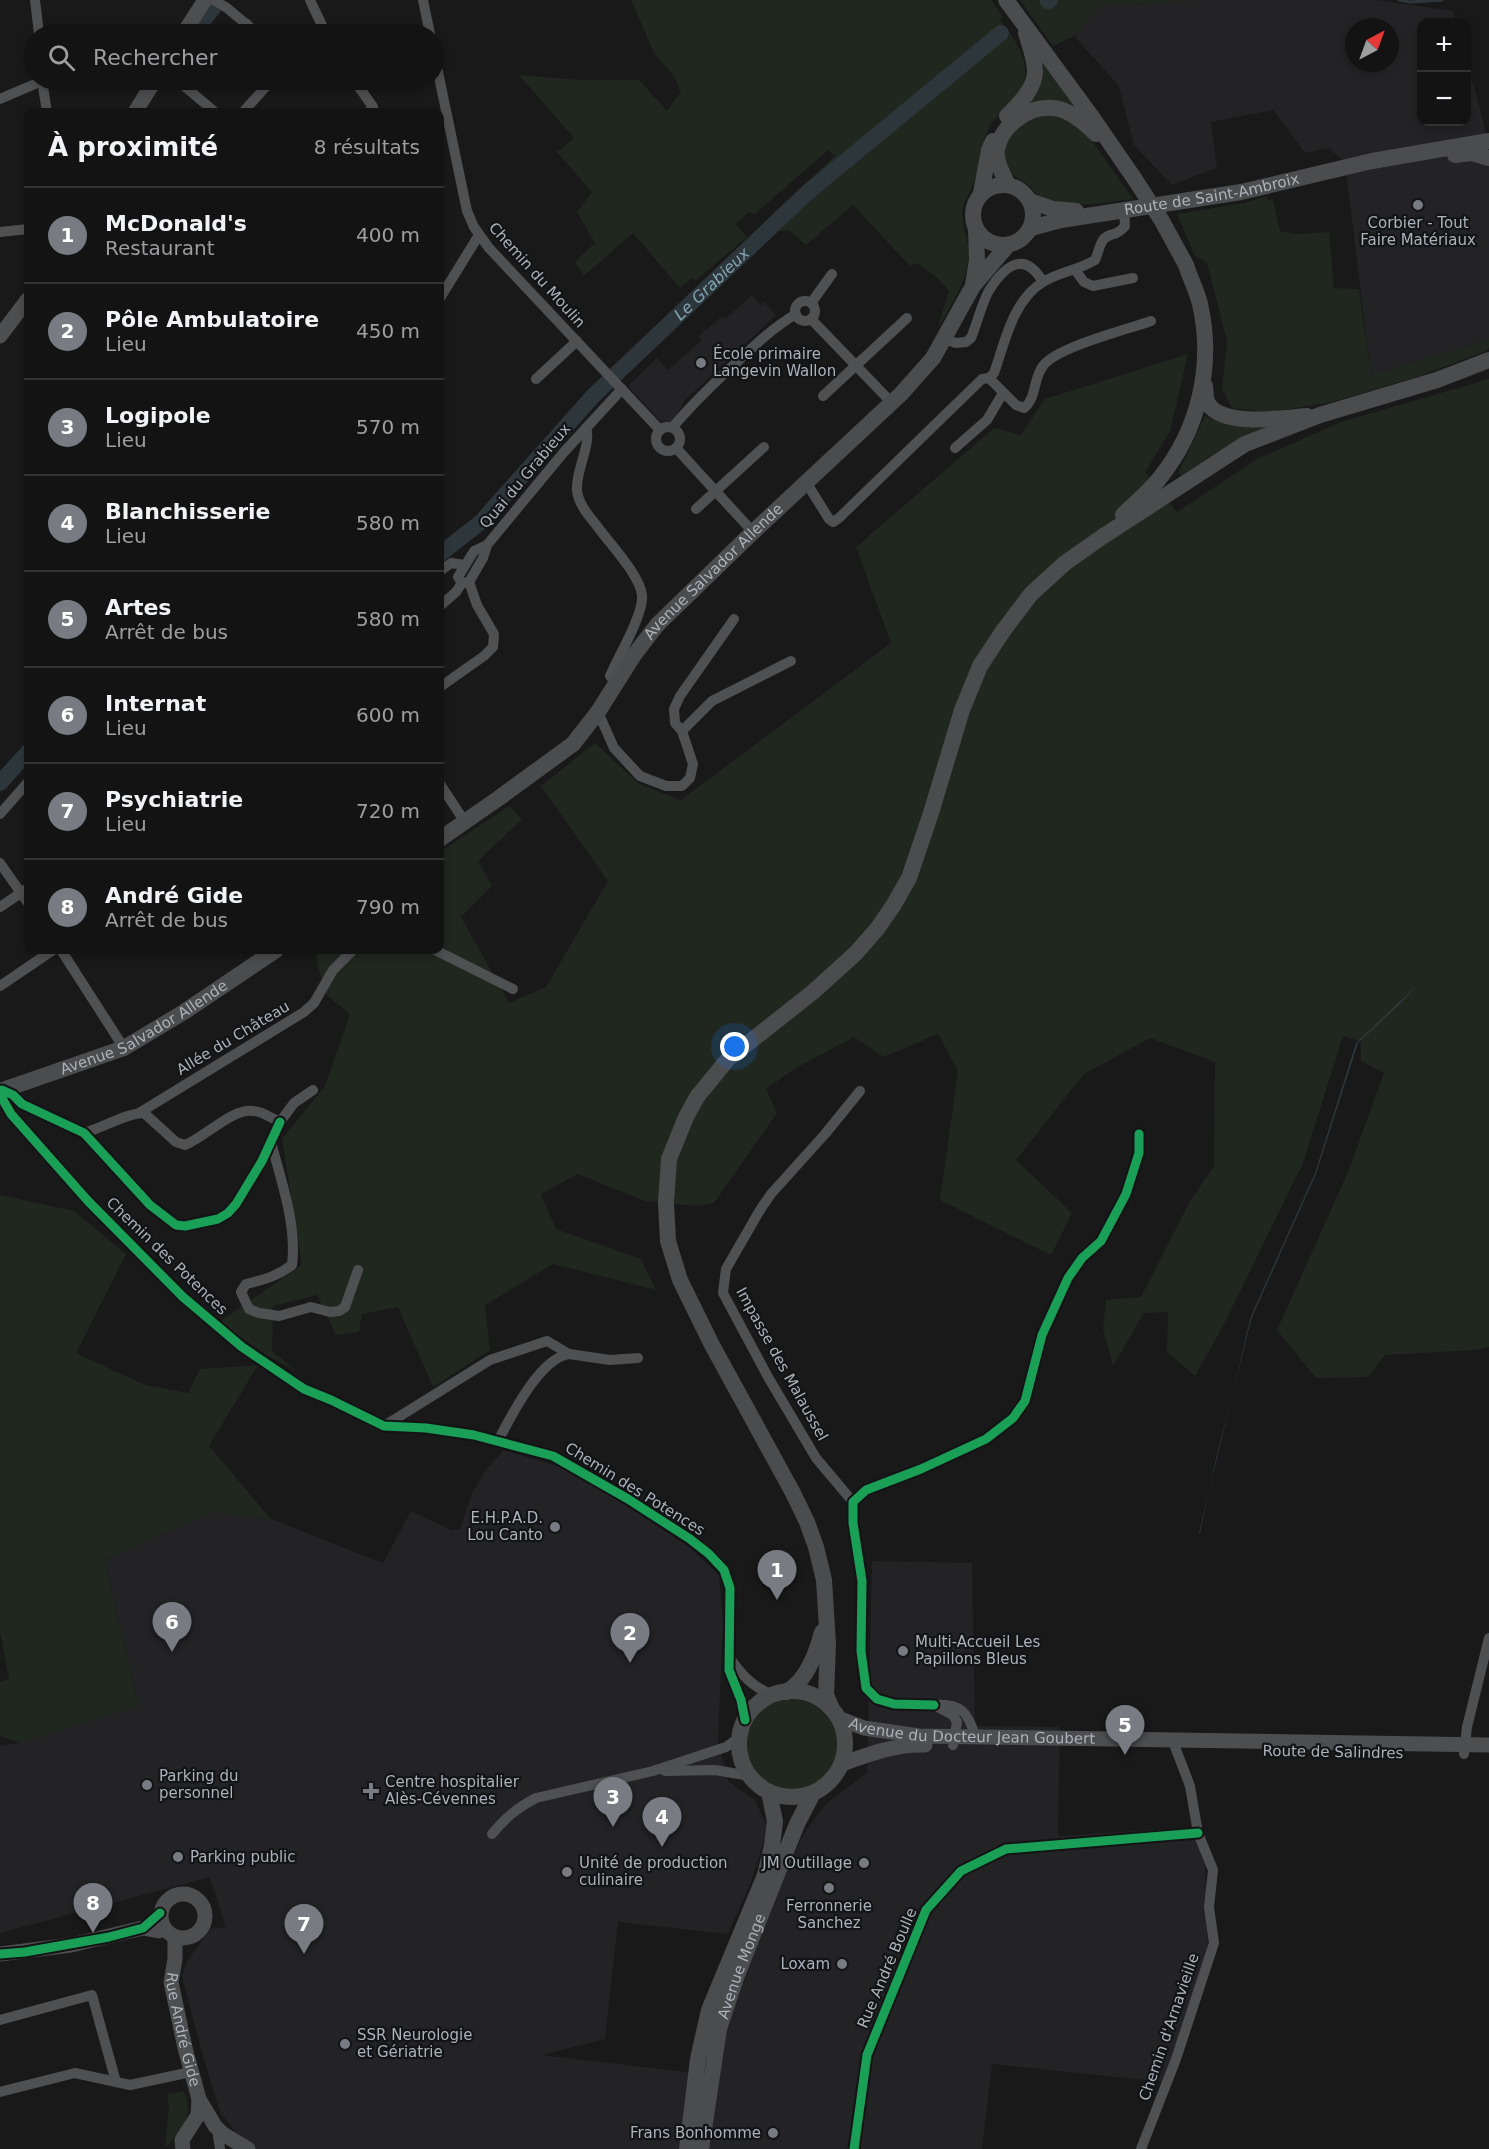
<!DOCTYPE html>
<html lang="fr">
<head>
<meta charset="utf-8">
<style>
	:root { --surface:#131314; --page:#202022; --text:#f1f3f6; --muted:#9d9ea0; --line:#323234; --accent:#787c82 }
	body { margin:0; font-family:"DejaVu Sans",sans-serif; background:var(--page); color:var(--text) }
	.controls { position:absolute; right:18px; top:18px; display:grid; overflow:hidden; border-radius:12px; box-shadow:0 3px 9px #0003 }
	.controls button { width:54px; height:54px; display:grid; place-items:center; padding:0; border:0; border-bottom:2px solid var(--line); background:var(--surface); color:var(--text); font:30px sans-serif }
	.compass { position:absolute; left:1345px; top:18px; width:54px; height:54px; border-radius:50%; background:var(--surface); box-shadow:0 3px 9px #0003; rotate:41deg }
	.you { position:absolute; left:735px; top:1047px; width:21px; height:21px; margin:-15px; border:4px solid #fff; border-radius:50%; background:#1a73e8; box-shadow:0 0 0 9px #1a73e833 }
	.badge { display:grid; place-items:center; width:39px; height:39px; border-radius:50%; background:var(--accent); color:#fff; font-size:20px; font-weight:700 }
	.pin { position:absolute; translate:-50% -50px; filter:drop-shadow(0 2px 3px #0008) }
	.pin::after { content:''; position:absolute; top:32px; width:21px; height:18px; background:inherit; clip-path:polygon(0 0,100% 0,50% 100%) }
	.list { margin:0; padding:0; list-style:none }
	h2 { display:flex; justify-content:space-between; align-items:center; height:78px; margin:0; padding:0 24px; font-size:26px }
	h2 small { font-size:20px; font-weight:400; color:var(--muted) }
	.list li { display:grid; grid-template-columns:39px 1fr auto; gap:18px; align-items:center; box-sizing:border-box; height:96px; padding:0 24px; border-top:2px solid var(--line) }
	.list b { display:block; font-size:22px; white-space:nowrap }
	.list p { margin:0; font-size:20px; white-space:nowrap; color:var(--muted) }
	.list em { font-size:20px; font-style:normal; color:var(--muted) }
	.icon { flex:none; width:33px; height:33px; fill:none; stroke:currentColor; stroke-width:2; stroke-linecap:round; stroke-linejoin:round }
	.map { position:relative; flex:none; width:1489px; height:2149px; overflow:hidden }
	.search { position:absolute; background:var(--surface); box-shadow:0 3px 9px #0003; left:24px; top:24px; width:420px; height:66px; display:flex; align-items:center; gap:15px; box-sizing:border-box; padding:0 21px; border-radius:33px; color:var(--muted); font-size:22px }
	.panel { position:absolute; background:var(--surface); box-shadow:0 3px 9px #0003; left:24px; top:108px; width:420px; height:846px; border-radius:12px }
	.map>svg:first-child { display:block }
</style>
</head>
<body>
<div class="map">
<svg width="1489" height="2149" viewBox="0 0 1489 2149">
	<rect width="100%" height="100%" fill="#19191a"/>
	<g fill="#232325" fill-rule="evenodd">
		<path d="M1225,0H1377L1453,11L1456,22H1422V122H1466L1467,61L1484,124L1489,167V339L1371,375L1345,163L1329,148L1305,153L1273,110L1211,122L1217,168L1172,185L1134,145L1119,86L1074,36L1102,5ZM1354,27H1390V63H1354Z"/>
		<polygon points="752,295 760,305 764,302 776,315 682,403 683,405 671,423 663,424 628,386 657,358 668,370 702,340 699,336 722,316 725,319"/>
		<polygon points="504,1450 574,1471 689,1547 719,1575 723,1621 718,1741 728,1781 755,1800 768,1828 751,1882 728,1934 618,1922 605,2039 541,2055 712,2075 745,1964 804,1833 825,1805 867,1772 872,1561 972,1563 975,1726 1060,1727 1058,1836 1193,1827 1205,1862 1208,1949 1164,2082 992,2064 982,2149 248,2149 220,2112 201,2049 182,1977 186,1963 210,1929 226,1927 210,1877 0,1933 0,1746 20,1743 139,1705 104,1560 214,1512 271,1519 383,1563 411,1511 451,1530 460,1529 472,1493 488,1467"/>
	</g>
	<g fill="#20271f">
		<path d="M631,0H991L1003,17L1000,20C1013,37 1027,54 1025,77C1023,97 1002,110 991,124C987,130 985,139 982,145C978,158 979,172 973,185C969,195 962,203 962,215C963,231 972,247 968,264C963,288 948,310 937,330L949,291L937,278L918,263L910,266L853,205L806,245L790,231H777L765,221L835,156L828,150L755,214L749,212L735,224L747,237L695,281L692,278L680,288L633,233L584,276L575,262L595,243L577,212L592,192L557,152L574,138L519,75L581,80H639L667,111L681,92L674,76L654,53Z"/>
		<polygon points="1020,0 1225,0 1102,5 1074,36 1053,46"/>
		<polygon points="1041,62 1075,107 1030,104"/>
		<path d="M1048,114L1074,123L1092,141L1133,199C1107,202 1065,210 1041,197C1034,193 1031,185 1024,182C994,165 1003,148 1017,124Z"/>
		<polygon points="1267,196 1268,200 1273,199 1280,231 1297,234 1329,232 1334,288 1359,289 1371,375 1489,339 1489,348 1483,352 1420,376 1332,402 1271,412 1232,408 1222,389 1227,341 1207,263 1195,256 1177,214 1245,203"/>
		<polygon points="1188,354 1170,431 1145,472 1177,512 1257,459 1341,422 1489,379 1489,1347 1475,1350 1385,1355 1368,1377 1316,1378 1277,1330 1348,1172 1384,1073 1361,1061 1361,1041 1343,1036 1303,1163 1223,1326 1195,1376 1167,1352 1168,1312 1144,1313 1113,1366 1103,1329 1106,1300 1141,1297 1189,1203 1214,1166 1215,1062 1150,1038 1084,1074 1016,1160 1072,1213 1051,1255 940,1200 958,1071 938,1034 884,1057 854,1037 794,1069 766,1089 777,1113 714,1203 696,1206 645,1201 578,1174 541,1194 556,1229 641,1259 656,1290 553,1264 485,1305 490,1350 433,1387 398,1307 362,1314 359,1332 336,1335 317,1295 273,1306 272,1351 296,1371 266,1355 219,1322 302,1265 282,1139 325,1086 350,1014 324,993 315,950 440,950 440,852 509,806 522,819 478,861 492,886 461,917 509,1003 546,987 608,881 541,786 595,743 639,784 681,800 891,643 856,547 994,428 1021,435 1045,399"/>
		<polygon points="1205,416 1223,423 1264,426 1266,428 1209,457 1182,475 1178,473"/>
		<polygon points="0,1195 74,1211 126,1254 76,1353 145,1385 188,1393 200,1369 258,1365 209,1446 271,1519 214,1512 104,1560 139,1706 20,1743 0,1736 0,1682 9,1679 0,1632"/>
		<circle cx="791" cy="1745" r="46"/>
		<path d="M184,2091C186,2097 188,2104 188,2110C188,2122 174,2140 165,2147L169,2105L167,2094Z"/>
	</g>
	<g fill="#2d373b">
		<polygon points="211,3 222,10 202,34 191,34"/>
		<polygon points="1418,984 1400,1004 1358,1043 1316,1174 1252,1317 1217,1454 1200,1533 1199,1533 1251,1316 1315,1173 1356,1043"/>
	</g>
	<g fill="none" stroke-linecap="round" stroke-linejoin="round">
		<polyline stroke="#2d373b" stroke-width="3" points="1399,0 1410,2 1442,0"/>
		<g stroke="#2d373b" stroke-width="16">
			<polyline points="1048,1 1050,0"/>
			<path id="s1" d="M440,554L481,522L593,396L808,192L1001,33"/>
			<polyline points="0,783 28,752"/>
		</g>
		<g stroke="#4e5052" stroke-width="10">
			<polyline points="35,0 39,34"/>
			<polyline points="214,0 227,8 258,34"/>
			<polyline points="310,0 326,34"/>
			<polyline points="423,0 430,34"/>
			<polyline points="238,34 247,24"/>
			<polyline points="434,53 467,211 474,227 489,248 660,430"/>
			<polyline points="42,80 47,112"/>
			<polyline points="177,80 215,112"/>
			<polyline points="354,80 373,107 368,112"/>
			<polyline points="0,99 42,81"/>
			<polyline points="243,112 272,80"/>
			<polyline points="0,232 28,229"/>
			<polyline points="1075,270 1084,282 1093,286 1133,278"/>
			<polyline points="440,298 479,235"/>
			<circle cx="805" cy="311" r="10"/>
			<polyline points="811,303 832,274"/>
			<polyline points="811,319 892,403"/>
			<path d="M945,339L956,343L966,342L971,338C977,324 983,299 990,289C1006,264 1025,251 1043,282"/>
			<path d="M989,378L1016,405L1024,408C1037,398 1033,378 1043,366C1057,347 1126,330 1151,321"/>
			<polyline points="536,379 577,341"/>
			<polyline points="823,396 907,318"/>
			<circle cx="668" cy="439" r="12"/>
			<path d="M586,428C592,444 575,471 577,491C579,506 591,518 600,530C612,546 640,576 642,595C644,614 618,657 610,676L616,683"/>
			<path d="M672,428C692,404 714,383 738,361C756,344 774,327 796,314"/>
			<polyline points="676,448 753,532"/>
			<polyline points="955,448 987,420 1003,393"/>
			<path d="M806,482L829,519L833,522L839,518L982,379L989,378L994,373C1005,342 1013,300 1043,282C1059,272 1079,270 1095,260C1098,254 1099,246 1103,240C1109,232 1117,237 1125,226L1124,210"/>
			<polyline points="696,509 764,447"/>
			<polyline points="440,571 451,563 465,565"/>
			<polyline points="462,583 458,577 474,551 487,545 564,452 622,389"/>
			<polyline points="463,583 469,582 483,558 487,545"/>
			<polyline points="440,606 456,592 462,583"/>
			<polyline points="440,687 484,656 493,647 494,634 477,605 469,582"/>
			<polyline points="598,712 614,748 640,776 666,786 682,786 690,778 693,764 682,731 675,723 674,709 680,696 734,619"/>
			<polyline points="682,731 712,701 791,661"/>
			<polyline points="440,784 465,822"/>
			<polyline points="0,814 28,782"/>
			<polyline points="0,863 28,903"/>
			<polyline points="0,907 28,888"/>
			<polyline points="61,950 124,1048"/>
			<polyline points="435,950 513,989"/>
			<polyline points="0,986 53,950"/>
			<polyline points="139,1113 304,1012 314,1003 333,970 353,950"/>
			<polyline points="280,1122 262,1161 236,1204 228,1213 218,1219 185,1226 176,1225 150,1205 84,1133 22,1104 13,1095 2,1090 3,1100 11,1114 88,1201 183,1297 242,1347 304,1389 331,1400 384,1426 426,1428 474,1435 553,1456 628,1499 690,1539 709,1554 724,1570 730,1588 729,1670 741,1700 745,1720"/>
			<path d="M84,1133C100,1129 129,1112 144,1113L176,1142L185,1145C204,1138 232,1108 253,1111C262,1111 271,1118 280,1122L294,1103L313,1090"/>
			<path d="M271,1142C281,1181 297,1224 292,1265C278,1276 263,1280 246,1284L241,1292L249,1309L259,1313L279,1316L311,1307L330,1312L339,1311L345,1307L358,1270"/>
			<polyline points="384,1426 490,1360 547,1341 569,1354 610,1360 638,1358"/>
			<path d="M498,1441C511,1416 540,1358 569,1354"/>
			<polyline points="853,1502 816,1458 768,1377 723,1293 726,1269 760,1210 771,1194 825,1134 860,1091"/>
			<path d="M729,1657C742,1675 752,1687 773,1695"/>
			<polyline points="934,1705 894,1704 877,1699 866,1688 861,1651 862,1581 853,1523 853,1502 866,1490 921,1469 986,1439 1013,1418 1025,1401 1042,1335 1068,1278 1082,1258 1101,1241 1126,1194 1139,1153 1139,1134"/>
			<path d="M953,1745L957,1722L953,1715L934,1705C961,1703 968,1712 975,1736"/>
			<polyline points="1464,1754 1467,1727 1489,1638"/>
			<polyline points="665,1771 715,1770 750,1776"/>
			<path d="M492,1834C505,1818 517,1808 536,1798L653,1771L726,1747L740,1737"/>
			<polyline points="0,2020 92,1995 116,2082"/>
			<polyline points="0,2092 75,2073 130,2085 191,2072"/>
			<polyline points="217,2129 220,2149"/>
			<polyline points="854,2149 867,2055 926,1910 961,1871 1006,1849 1198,1833"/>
			<polyline points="1141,2149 1176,2059 1214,1943 1209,1907 1213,1870 1198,1833 1190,1786 1172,1739"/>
		</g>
		<g stroke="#4d4e50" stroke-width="15">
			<polyline points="183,34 205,0"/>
			<polyline points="135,112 155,80"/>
			<polyline points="0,336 28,299"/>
			<path id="s2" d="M838,1718L864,1728L919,1736L1489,1745"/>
			<path d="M842,1764C869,1754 896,1744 925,1745"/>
			<circle cx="183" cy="1916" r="22"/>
			<path id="s3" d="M175,1937V1959L171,1982L185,2048L199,2099L215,2126L223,2134L248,2149"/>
			<polyline points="0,1954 71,1945 143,1928 159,1931 165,1929"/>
			<polyline points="183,2149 182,2140 198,2115 199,2099"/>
		</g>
		<g stroke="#4b4c4e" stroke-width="16">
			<polyline points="1006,0 1092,117 1134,178"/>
			<path d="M1007,116C1018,105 1035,89 1035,71C1035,59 1029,44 1026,33"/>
			<polyline points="1455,155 1472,153 1489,158"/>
			<circle cx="1003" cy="215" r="30"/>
			<path d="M1008,185C1003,174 995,161 997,149C1002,125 1028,106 1053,108C1069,109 1085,123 1096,134"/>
			<polyline points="981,193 989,150 993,141"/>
			<polyline points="1030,201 1053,209 1076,211"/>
			<path id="s4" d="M1031,228L1061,220L1241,192L1372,161L1489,141"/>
			<polyline points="973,285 977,260 976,229"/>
			<path d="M1205,386C1206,393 1205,400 1209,405C1225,427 1283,418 1307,416"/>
			<path d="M1123,515C1135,503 1149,492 1159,479C1199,430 1214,365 1200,304C1197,291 1190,278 1186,265"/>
			<path id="s5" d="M440,839L499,798L573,744L598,712L634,655L657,625L753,532L901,394L933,358L973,286L1008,245"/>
			<path id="s6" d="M0,1091L124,1048L184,1012L276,950"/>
			<circle cx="792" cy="1744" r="53"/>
			<path d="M786,1692C806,1682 817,1652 822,1632"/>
			<polyline points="832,1709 826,1695 828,1644 824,1580 816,1547 807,1522 793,1493 712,1345 680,1280 668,1241 666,1202 669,1159 686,1117 697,1097 728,1059 813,992 856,953 877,929 893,906 909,878 931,813 962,710 980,666 1003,631 1031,594 1065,563 1102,537 1245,444 1320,415 1437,380 1489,360"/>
			<polyline points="687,2149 698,2059 709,2010 765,1875 772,1846 775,1821 769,1792"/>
			<path id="s7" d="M701,2149L719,2029L737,1975L797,1824L813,1793"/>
		</g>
		<polyline stroke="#4b4c4e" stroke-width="16" points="1134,178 1162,221 1186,265"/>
		<g stroke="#131416" stroke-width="13">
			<g id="cycleway">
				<polyline points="280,1122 262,1161 236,1204 228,1213 218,1219 185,1226 176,1225 150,1205 84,1133 22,1104 13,1095 2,1090 3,1100 11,1114 88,1201 183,1297 242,1347 304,1389 331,1400 384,1426 426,1428 474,1435 553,1456 628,1499 690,1539 709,1554 724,1570 730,1588 729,1670 741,1700 745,1720"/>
				<polyline points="934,1705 894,1704 877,1699 866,1688 861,1651 862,1581 853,1523 853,1502 866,1490 921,1469 986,1439 1013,1418 1025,1401 1042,1335 1068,1278 1082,1258 1101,1241 1126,1194 1139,1153 1139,1134"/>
				<polyline points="0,1954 25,1952 109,1937 143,1928 160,1913"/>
				<polyline points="854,2149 867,2055 926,1910 961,1871 1006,1849 1198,1833"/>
			</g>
		</g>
		<use href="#cycleway" stroke="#1a9f57" stroke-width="9"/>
	</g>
	<g fill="#787c82" stroke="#131416" stroke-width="2">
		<circle cx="1418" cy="205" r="6"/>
		<circle cx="701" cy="363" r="6"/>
		<circle cx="555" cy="1527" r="6"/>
		<circle cx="903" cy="1651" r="6"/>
		<circle cx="147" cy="1785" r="6"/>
		<path d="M368 1782h6v6h6v6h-6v6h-6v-6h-6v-6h6z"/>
		<circle cx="178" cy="1857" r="6"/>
		<circle cx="864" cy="1863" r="6"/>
		<circle cx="567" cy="1872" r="6"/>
		<circle cx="829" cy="1888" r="6"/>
		<circle cx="842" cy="1964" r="6"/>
		<circle cx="345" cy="2044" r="6"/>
		<circle cx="773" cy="2133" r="6"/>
	</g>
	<g text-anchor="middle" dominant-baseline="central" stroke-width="4.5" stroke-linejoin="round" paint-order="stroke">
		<g font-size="15" fill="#abb2ba" stroke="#131416">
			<text stroke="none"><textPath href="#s4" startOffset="184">Route de Saint-Ambroix</textPath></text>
			<text transform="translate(537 275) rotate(48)">Chemin du Moulin</text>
			<text transform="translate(525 476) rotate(-50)">Quai du Grabieux</text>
			<text stroke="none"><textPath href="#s5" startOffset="387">Avenue Salvador Allende</textPath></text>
			<text stroke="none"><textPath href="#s6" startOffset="158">Avenue Salvador Allende</textPath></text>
			<text transform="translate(233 1038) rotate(-31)">Allée du Château</text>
			<text transform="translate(167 1256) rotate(44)">Chemin des Potences</text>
			<text transform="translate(782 1364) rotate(61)">Impasse des Malaussel</text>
			<text transform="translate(635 1489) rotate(32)">Chemin des Potences</text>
			<text stroke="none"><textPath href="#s2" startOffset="136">Avenue du Docteur Jean Goubert</textPath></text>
			<text transform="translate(1333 1752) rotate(1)">Route de Salindres</text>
			<text stroke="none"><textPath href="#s7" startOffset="188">Avenue Monge</textPath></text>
			<text transform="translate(887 1968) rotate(-67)">Rue André Boulle</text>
			<text transform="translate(1169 2027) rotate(-71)">Chemin d'Arnavieille</text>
			<text stroke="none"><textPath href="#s3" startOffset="94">Rue André Gide</textPath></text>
		</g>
		<g font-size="15" fill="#abb2ba" stroke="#131416" text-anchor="start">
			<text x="1418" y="223" text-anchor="middle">Corbier - Tout<tspan x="1418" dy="17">Faire Matériaux</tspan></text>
			<text x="713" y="354">École primaire<tspan x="713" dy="17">Langevin Wallon</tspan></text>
			<text x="543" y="1518" text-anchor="end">E.H.P.A.D.<tspan x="543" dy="17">Lou Canto</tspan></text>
			<text x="915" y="1642">Multi-Accueil Les<tspan x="915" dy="17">Papillons Bleus</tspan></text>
			<text x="159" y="1776">Parking du<tspan x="159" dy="17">personnel</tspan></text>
			<text x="385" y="1782">Centre hospitalier<tspan x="385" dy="17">Alès-Cévennes</tspan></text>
			<text x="190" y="1857">Parking public</text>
			<text x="579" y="1863">Unité de production<tspan x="579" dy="17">culinaire</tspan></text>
			<text x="852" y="1863" text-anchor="end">JM Outillage</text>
			<text x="829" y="1906" text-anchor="middle">Ferronnerie<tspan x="829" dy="17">Sanchez</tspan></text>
			<text x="830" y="1964" text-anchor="end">Loxam</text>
			<text x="357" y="2035">SSR Neurologie<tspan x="357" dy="17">et Gériatrie</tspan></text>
			<text x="761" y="2133" text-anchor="end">Frans Bonhomme</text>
		</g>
		<g font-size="16" font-style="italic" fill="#84a5b3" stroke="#131416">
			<text stroke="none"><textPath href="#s1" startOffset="384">Le Grabieux</textPath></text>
		</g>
	</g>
</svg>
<div class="controls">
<button>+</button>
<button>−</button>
</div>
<svg class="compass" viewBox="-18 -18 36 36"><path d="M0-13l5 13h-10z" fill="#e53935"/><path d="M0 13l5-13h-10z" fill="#9d9ea0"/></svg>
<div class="you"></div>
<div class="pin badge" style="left:777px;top:1600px">1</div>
<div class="pin badge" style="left:630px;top:1663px">2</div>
<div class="pin badge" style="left:613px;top:1827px">3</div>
<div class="pin badge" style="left:662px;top:1847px">4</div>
<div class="pin badge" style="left:1125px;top:1755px">5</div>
<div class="pin badge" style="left:172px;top:1652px">6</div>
<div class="pin badge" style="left:304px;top:1954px">7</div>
<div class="pin badge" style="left:93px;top:1933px">8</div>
<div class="search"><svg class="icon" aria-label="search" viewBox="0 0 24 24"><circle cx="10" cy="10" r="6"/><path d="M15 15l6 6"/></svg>Rechercher</div>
<section class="panel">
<h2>À proximité<small>8 résultats</small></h2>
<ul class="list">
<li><span class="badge">1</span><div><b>McDonald's</b><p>Restaurant</p></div><em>400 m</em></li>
<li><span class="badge">2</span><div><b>Pôle Ambulatoire</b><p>Lieu</p></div><em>450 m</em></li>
<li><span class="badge">3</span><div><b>Logipole</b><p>Lieu</p></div><em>570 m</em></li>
<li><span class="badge">4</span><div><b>Blanchisserie</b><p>Lieu</p></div><em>580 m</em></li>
<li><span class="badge">5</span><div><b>Artes</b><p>Arrêt de bus</p></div><em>580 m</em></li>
<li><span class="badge">6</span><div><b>Internat</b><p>Lieu</p></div><em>600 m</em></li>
<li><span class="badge">7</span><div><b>Psychiatrie</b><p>Lieu</p></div><em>720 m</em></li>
<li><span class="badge">8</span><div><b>André Gide</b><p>Arrêt de bus</p></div><em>790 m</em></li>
</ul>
</section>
</div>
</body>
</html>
